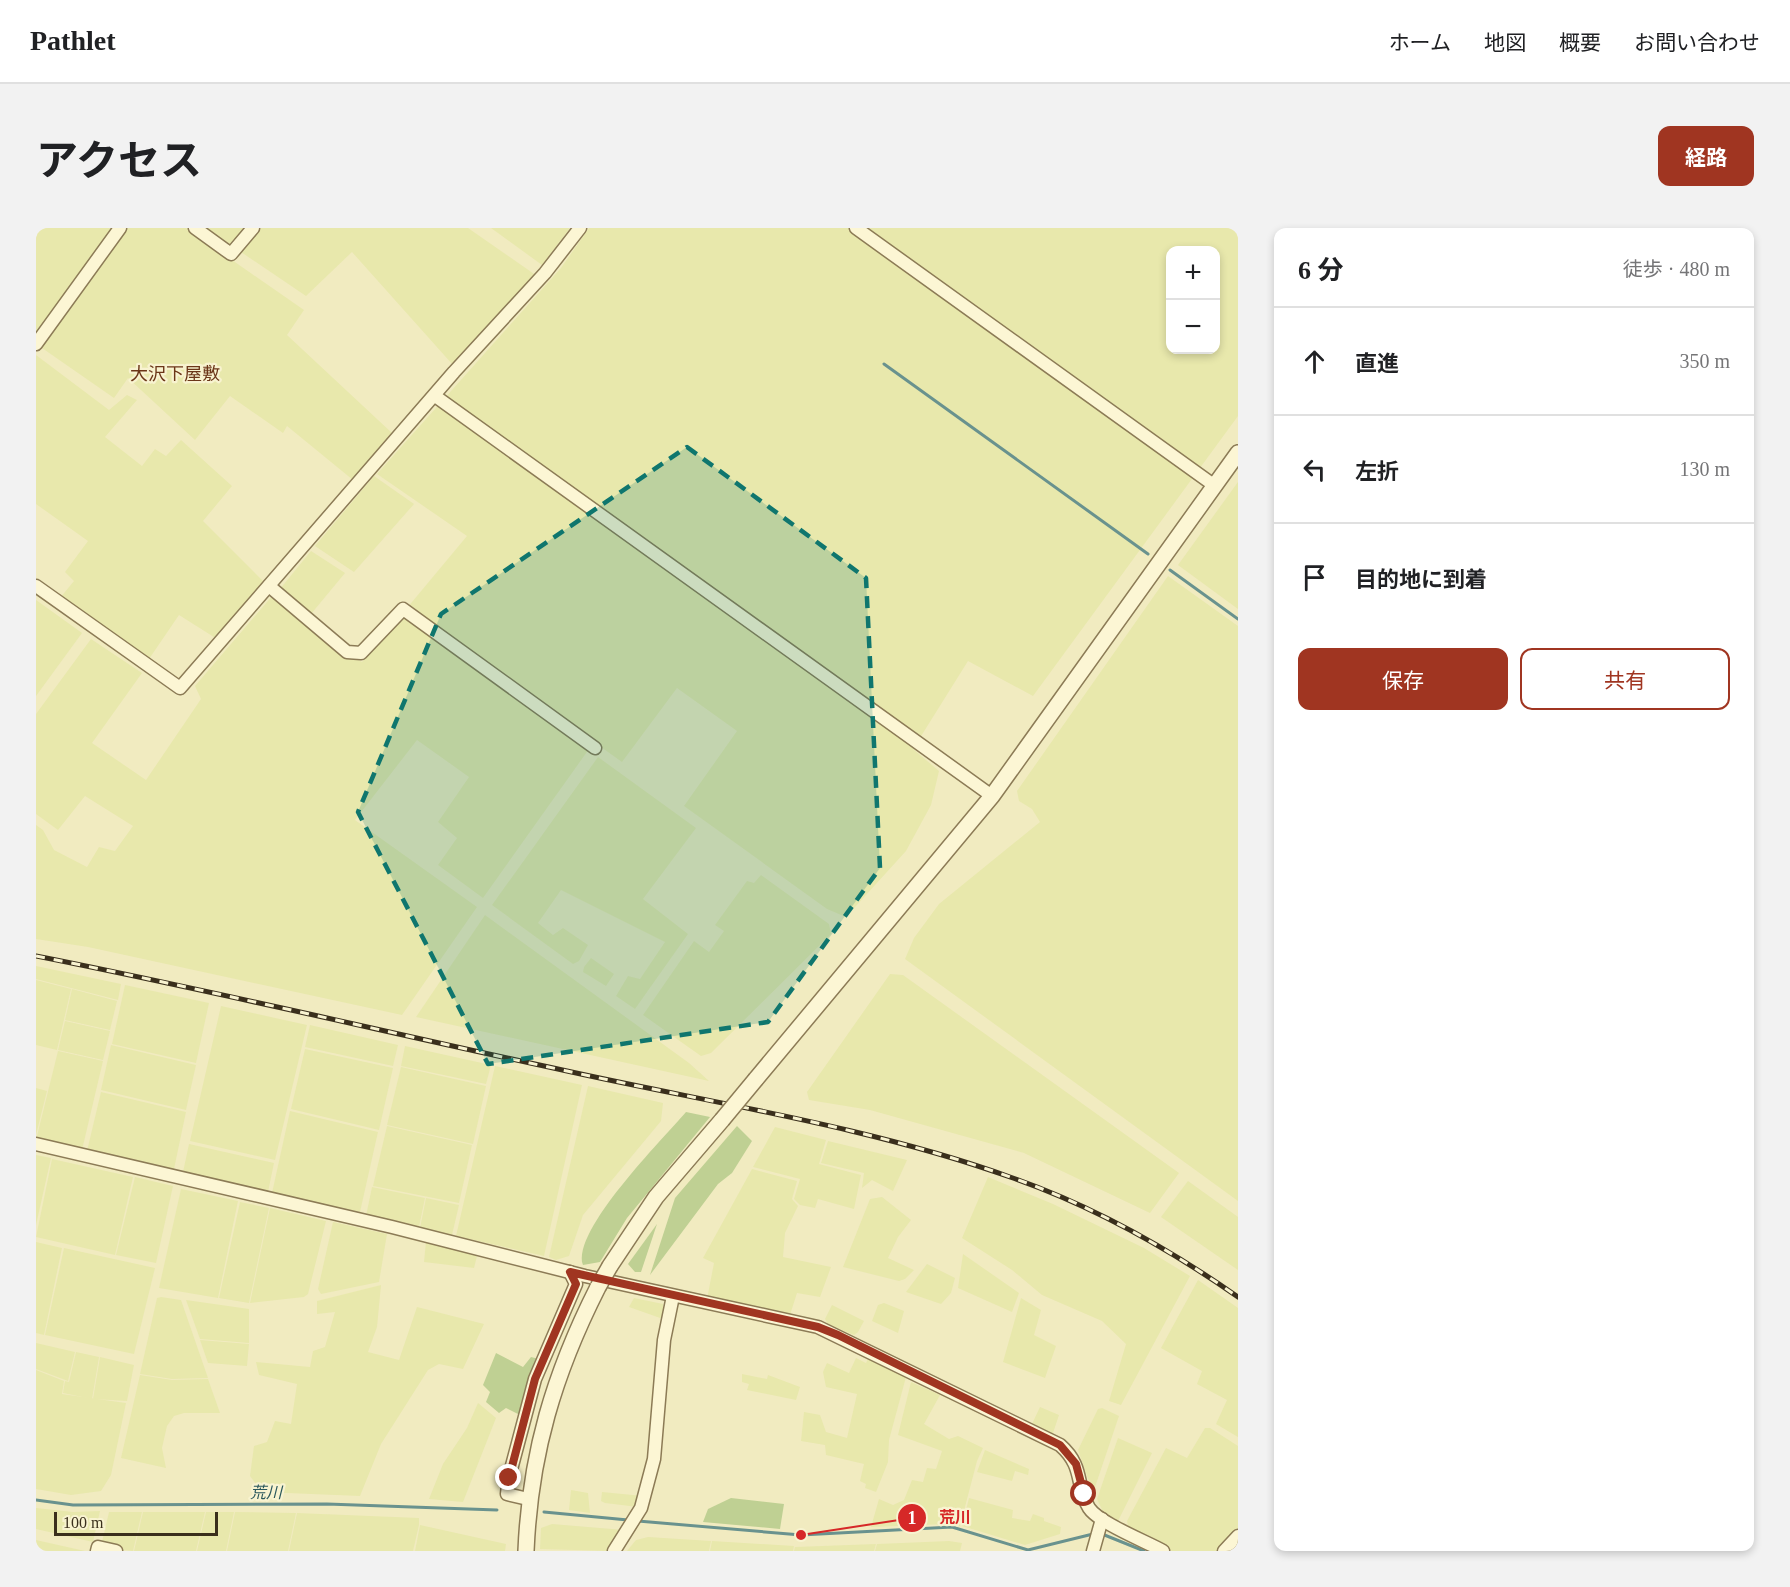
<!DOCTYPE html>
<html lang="ja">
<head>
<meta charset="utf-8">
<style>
	:root { --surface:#fff; --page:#f2f2f2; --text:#202124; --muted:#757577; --line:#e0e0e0; --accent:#a03521 }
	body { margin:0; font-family:"Times New Roman","Noto Sans JP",serif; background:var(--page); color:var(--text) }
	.controls { position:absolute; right:18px; top:18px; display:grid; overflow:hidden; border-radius:12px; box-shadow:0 3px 9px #0003 }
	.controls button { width:54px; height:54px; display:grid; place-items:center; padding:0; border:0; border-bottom:2px solid var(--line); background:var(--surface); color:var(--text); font:30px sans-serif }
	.scale { position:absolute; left:18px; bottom:15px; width:164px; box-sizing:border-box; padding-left:6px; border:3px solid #3a2f1c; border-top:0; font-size:16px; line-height:21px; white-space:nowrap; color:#3a2f1c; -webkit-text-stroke:4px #f8f3d0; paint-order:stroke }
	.stop { position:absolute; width:18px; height:18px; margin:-14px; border:4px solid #a03521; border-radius:50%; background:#fff }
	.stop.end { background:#a03521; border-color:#fff; box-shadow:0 2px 6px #0008 }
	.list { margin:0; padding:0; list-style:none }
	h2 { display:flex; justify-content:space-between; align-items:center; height:78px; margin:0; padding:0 24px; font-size:26px }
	h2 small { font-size:20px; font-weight:400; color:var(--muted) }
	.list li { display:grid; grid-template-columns:39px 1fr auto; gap:18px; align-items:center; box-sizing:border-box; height:108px; padding:0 24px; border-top:2px solid var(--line) }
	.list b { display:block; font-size:22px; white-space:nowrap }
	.list em { font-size:20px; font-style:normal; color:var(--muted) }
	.actions { display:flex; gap:12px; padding:18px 24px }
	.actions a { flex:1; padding:14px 0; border:2px solid var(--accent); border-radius:12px; text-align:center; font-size:21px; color:var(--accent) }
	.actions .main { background:var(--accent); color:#fff }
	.icon { flex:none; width:33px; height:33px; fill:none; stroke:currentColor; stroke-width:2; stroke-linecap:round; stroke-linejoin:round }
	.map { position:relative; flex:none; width:1202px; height:1323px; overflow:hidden; border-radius:12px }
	header { display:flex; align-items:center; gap:36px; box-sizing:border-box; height:84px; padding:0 30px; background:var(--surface); border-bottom:2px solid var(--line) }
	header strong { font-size:28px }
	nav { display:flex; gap:33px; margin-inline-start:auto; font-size:21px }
	.intro { display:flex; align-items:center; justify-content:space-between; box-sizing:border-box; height:144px; padding:0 36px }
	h1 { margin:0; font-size:42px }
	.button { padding:15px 27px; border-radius:12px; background:var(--accent); color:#fff; font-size:21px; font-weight:700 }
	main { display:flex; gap:36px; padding:0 36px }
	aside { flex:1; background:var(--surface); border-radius:12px; box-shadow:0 3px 9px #0003 }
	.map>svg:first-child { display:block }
</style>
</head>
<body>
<header>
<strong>Pathlet</strong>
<nav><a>ホーム</a><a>地図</a><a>概要</a><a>お問い合わせ</a></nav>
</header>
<div class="intro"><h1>アクセス</h1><a class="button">経路</a></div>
<main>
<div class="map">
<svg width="1202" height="1323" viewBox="0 0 1202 1323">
	<rect width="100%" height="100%" fill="#f1ebc0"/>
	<g fill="#e8e8ac" fill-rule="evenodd">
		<polygon points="0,0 78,0 0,105"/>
		<polygon points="92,0 150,0 268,82 251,107 356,205 317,252 251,198 247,205 194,168 159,212 92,150 78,170 6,120 6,115"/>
		<polygon points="169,0 209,0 194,18"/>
		<polygon points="225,0 432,0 501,48 417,137 316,24 270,68 205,24"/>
		<polygon points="455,0 534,0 506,37"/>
		<path d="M553,0H1202V188L997,468L932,433L877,521L903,543L895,577L870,623L810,689L791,681L648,578L701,503L641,460L586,534L558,514L447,670L402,637L421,610L402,594L433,549L381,512L319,592L441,679L366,787L52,719L0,711V597L7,602L18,622L51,639L63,619L79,623L97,598L49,568L22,602L0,586V486L55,411L106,445L56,515L110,552L165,471L159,458L237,367L283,407L326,434L431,308L341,246L525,40ZM1134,22H1180V122H1134Z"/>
		<polygon points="0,127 73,182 91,167 101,172 69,209 106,238 119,221 130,228 145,212 196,258 167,293 230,356 181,411 143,387 113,431 24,370 38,353 29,344 52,313 0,276"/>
		<polygon points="338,248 378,276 318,344 279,318"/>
		<polygon points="1202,254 1202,381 1142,337"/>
		<polygon points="275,323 309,345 275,386 244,361"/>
		<polygon points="1132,348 1202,398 1202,973 869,731 878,710 903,676 1004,594 996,581 983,573 981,563"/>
		<polygon points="0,372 46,405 0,468"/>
		<polygon points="562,529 660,600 607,671 652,706 599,781 580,768 592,748 604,751 629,714 525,662 502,695 517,707 527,700 552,717 543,733 537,736 456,677"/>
		<polygon points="725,647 793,696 795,706 675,825 665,828 607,787 658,713 673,724 688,703 679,697 711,653 718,655"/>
		<polygon points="449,687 653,835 673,853 380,789"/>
		<polygon points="555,730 578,746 570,758 547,744 548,739"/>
		<polygon points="0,738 85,756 82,772 0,751"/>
		<polygon points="854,746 867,747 1143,945 1114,985 988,925 834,882 773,872 771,864"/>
		<polygon points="0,752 35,761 21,822 0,817"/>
		<polygon points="89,757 173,775 160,835 76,816"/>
		<polygon points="36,761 81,773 74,802 29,792"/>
		<polygon points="185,778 271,797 239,932 154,913"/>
		<polygon points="29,793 74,803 67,832 22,822"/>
		<polygon points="274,797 362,817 357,838 269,819"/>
		<polygon points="75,817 160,837 150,882 65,862"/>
		<polygon points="369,818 455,837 450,856 365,838"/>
		<polygon points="269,821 357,840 343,902 255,881"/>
		<polygon points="22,823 67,833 46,922 0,912"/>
		<polygon points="459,838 546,857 508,1028 420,1008"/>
		<polygon points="365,839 450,858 437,916 351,897"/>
		<polygon points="552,858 627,875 625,893 547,987 533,1028 520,1032 513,1029"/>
		<polygon points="0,860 11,863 0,907"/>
		<polygon points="65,864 150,884 138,941 51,923"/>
		<polygon points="254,883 342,904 324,984 236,965"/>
		<polygon points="351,898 436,917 423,975 337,958"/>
		<polygon points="739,899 790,912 783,936 825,947 818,981 782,971 779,980 764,977 758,971 764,951 717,939"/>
		<polygon points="792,913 871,932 857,963 836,952 826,960 828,945 785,935"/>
		<polygon points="153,916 238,935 232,964 147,944"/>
		<polygon points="0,927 15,930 0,997"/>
		<polygon points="16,931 97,949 79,1027 0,1009"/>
		<polygon points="716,941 761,953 756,971 762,978 749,1005 747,1029 795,1039 784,1069 761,1065 754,1087 671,1071 678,1035 667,1030"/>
		<polygon points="99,949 137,958 120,1035 80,1027"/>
		<polygon points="952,949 1017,976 1108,1020 1154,1048 1085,1177 1073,1173 1090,1116 1066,1093 1006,1067 976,1042 926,1010"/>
		<polygon points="1152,953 1202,989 1202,1042 1125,989"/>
		<polygon points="336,959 389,970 383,999 330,988"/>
		<polygon points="145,961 202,973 182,1070 123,1060"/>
		<polygon points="846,969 875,992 862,1009 852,1030 878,1042 869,1051 863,1053 807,1039 834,971"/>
		<polygon points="390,970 423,977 416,1007 384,1000"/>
		<polygon points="204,974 233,980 213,1075 183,1070"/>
		<polygon points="234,980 290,993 272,1066 268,1069 214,1075"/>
		<polygon points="297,994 351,1006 343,1054 285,1066 282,1061"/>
		<polygon points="390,1013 442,1024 438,1040 388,1034"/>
		<polygon points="0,1014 26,1020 8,1107 0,1105"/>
		<polygon points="28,1020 119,1040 98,1126 9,1107"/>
		<polygon points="927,1026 983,1065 976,1084 922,1060"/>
		<polygon points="891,1036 919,1050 915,1065 905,1076 870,1064"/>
		<polygon points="1162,1052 1202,1080 1202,1209 1180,1196 1191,1172 1161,1156 1166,1143 1125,1120"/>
		<polygon points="345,1057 341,1099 332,1124 363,1132 381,1079 448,1096 427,1141 403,1136 392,1142 345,1216 324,1268 226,1264 214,1248 218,1218 231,1214 239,1193 255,1196 261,1156 223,1147 220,1134 274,1139 277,1123 289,1119 299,1084 281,1086 281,1073"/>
		<polygon points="125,1069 145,1072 172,1150 136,1151 104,1146 121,1070"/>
		<polygon points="598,1070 627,1076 627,1091 593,1079"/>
		<polygon points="985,1070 1005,1082 998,1107 1020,1118 1009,1150 967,1134"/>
		<polygon points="150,1072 213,1081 213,1115 164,1111"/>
		<polygon points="848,1075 868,1083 862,1105 836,1093 842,1077"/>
		<polygon points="796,1077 828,1093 822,1104 818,1107 792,1096 789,1091"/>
		<polygon points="164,1112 213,1116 211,1138 172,1135"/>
		<polygon points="0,1115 39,1124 32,1153 0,1141"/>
		<polygon points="40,1124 63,1129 56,1171 27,1165 29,1153 33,1154"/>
		<polygon points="64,1129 98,1137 91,1173 57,1171"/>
		<polygon points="833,1129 870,1149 853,1212 852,1234 840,1264 829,1260 830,1256 824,1253 828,1236 790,1227 789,1217 765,1213 768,1184 784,1187 790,1204 811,1210 821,1166 790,1159 787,1144 791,1135 813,1145 820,1130 830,1135"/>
		<polygon points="0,1142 28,1153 26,1166 90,1175 75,1247 65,1263 35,1267 0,1261"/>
		<polygon points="706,1146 731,1151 732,1147 764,1159 760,1172 711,1162 713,1156 706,1154"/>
		<polygon points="104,1147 136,1152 172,1151 184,1185 148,1185 138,1188 131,1198 126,1220 130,1240 85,1230"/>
		<polygon points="875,1154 904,1167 888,1196 913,1211 922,1208 947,1220 941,1233 924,1298 912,1296 835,1299 843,1271 857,1277 868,1272 876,1252 887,1254 891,1240 900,1241 906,1223 862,1207"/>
		<polygon points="442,1175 460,1190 427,1274 393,1271 407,1236 431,1200"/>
		<polygon points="1004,1179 1023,1187 1016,1208 995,1198"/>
		<polygon points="1066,1180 1083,1188 1057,1265 1042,1222 1062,1181"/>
		<polygon points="1169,1200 1174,1200 1202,1218 1202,1303 1183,1323 1136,1323 1092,1298 1091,1293 1130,1220 1151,1230"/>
		<polygon points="1082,1210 1116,1225 1082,1293 1068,1286 1061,1271"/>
		<polygon points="949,1222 993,1241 992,1247 979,1243 976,1253 941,1244"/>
		<polygon points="535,1262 552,1265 554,1285 533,1282"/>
		<polygon points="566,1264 607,1268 602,1279 569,1275 565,1273"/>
		<polygon points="933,1270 977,1282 976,1290 994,1293 997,1286 1008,1290 1008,1293 1025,1299 1024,1306 989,1317 926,1298"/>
		<polygon points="0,1280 37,1284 64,1283 57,1314 0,1301"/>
		<polygon points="73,1284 106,1284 97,1323 70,1320 66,1314"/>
		<polygon points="107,1284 169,1284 160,1323 98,1323"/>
		<polygon points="170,1284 198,1284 190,1323 161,1323"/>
		<polygon points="199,1284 260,1285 252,1323 191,1323"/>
		<polygon points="261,1285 383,1290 383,1297 377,1323 253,1323"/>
		<polygon points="516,1296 588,1302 573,1323 504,1321 505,1300"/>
		<polygon points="384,1297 470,1316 469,1323 379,1323"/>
		<polygon points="612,1309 675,1313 673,1323 591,1323 600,1312"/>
		<polygon points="0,1312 49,1323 0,1323"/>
		<polygon points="676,1313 758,1318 757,1323 674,1323"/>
		<polygon points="913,1313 926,1315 924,1323 839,1323 841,1316"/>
		<polygon points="840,1316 838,1323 758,1323 759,1319"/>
	</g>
	<g fill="#bfd093">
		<path d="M650,884L674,889L591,990L564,1034L547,1037C535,1003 627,911 650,884Z"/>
		<polygon points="701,898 716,913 696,945 682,956 614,1047 639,970"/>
		<polygon points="621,996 605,1044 599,1044 592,1036"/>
		<polygon points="460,1125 487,1139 495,1129 503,1131 484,1187 470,1180 463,1185 450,1174 454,1164 447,1157"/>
		<polygon points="695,1270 748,1276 744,1301 667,1294 672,1281"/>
	</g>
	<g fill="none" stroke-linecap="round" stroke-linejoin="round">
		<g stroke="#69928e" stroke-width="3">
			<polyline points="848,136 1112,326"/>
			<polyline points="1134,342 1202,391"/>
			<polyline points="0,1272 37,1277 291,1276 461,1282"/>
			<polyline points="508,1284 592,1292"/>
			<polyline points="602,1293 765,1307 916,1299 992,1322 1057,1306"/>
			<polyline points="1066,1306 1108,1323"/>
		</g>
		<g stroke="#8c7b56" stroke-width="15">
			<g id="minor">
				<polyline points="159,0 195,26 217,0"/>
				<polyline points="820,0 1179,258"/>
				<polyline points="0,116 84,0"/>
				<polyline points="399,168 956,568"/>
				<polyline points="0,358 144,460 418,144 509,45 544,0"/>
				<polyline points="233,358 311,424 325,425 367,381 559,520"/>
				<path d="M0,916L356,999L549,1048L782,1099L1024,1217C1049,1239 1039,1257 1053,1280C1063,1295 1109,1313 1127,1323"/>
				<polyline points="492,1271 471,1266 473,1249 499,1151 540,1056 534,1044"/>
				<polyline points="61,1323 62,1319 80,1323"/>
				<polyline points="578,1323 605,1280 618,1231 628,1112 637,1068"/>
				<polyline points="1057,1323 1066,1291"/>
				<polyline points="1188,1323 1202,1308"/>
			</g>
		</g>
		<g stroke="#8c7b56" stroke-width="18">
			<g id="tertiary">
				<polyline points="720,851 956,568 1202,225"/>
				<polyline points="574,1038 620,969 686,892"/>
				<path d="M490,1323C494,1226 518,1146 562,1059"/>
			</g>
		</g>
		<use href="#minor" stroke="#fcf6d4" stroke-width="12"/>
		<use href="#tertiary" stroke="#fcf6d4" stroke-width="15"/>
		<g stroke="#3a2f1c" stroke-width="5">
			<path id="rail" d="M0,728C178,763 354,805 531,843C676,875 835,899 974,949C1055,977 1132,1020 1202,1069"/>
		</g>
		<use href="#rail" stroke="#f8f3d0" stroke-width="3" stroke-dasharray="9" stroke-linecap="butt"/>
		<g stroke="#8c7b56" stroke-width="18" stroke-linecap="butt">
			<g id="tertiary-bridge">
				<polyline points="686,892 720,851"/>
				<polyline points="562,1059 574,1038"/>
			</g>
		</g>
		<use href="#tertiary-bridge" stroke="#fcf6d4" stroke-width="15"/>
	</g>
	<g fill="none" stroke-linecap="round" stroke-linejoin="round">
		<polyline stroke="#a03521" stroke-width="8" points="473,1250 499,1151 540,1056 534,1044 782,1099 802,1107 1024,1217 1040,1236 1048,1266"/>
	</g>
	<path fill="#0f766e" fill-opacity="0.2" stroke="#0f766e" stroke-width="4.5" stroke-dasharray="12 8" stroke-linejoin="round" d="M651,219L830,350L844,640L732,794L452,836L322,584L405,386Z"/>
	<g text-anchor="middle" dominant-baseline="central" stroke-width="4.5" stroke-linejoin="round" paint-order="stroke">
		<g font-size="16" font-style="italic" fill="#2a575b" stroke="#f8f3d0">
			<text x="230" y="1264">荒川</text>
		</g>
		<g font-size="18" fill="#6b3618" stroke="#f8f3d0">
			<text x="139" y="146">大沢下屋敷</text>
		</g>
	</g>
	<path fill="none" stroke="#d62828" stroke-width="2" d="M765 1307L876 1290"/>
	<g fill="#d62828" stroke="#f8f3d0" stroke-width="2">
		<circle cx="765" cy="1307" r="6"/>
		<circle cx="876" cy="1290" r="15"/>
	</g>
	<g font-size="18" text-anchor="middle" font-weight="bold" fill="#fff">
		<text x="876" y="1296">1</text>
	</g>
	<g font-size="16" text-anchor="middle" font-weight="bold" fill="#d62828" stroke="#f8f3d0" stroke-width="4.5" stroke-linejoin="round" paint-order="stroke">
		<text x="919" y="1295">荒川</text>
	</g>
</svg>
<div class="controls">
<button>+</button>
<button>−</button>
</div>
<div class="scale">100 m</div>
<div class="stop" style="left:1048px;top:1266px"></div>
<div class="stop end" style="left:473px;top:1250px"></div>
</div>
<aside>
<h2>6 分<small>徒歩 · 480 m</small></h2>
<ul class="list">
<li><svg class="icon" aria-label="ahead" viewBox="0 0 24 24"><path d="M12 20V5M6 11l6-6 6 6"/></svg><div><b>直進</b></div><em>350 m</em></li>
<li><svg class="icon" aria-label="left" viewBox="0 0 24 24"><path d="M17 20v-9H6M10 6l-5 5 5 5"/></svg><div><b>左折</b></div><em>130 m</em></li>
<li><svg class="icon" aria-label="arrive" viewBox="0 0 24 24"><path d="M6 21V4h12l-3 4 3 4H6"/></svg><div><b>目的地に到着</b></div></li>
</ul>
<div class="actions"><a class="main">保存</a><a>共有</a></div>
</aside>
</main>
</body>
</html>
